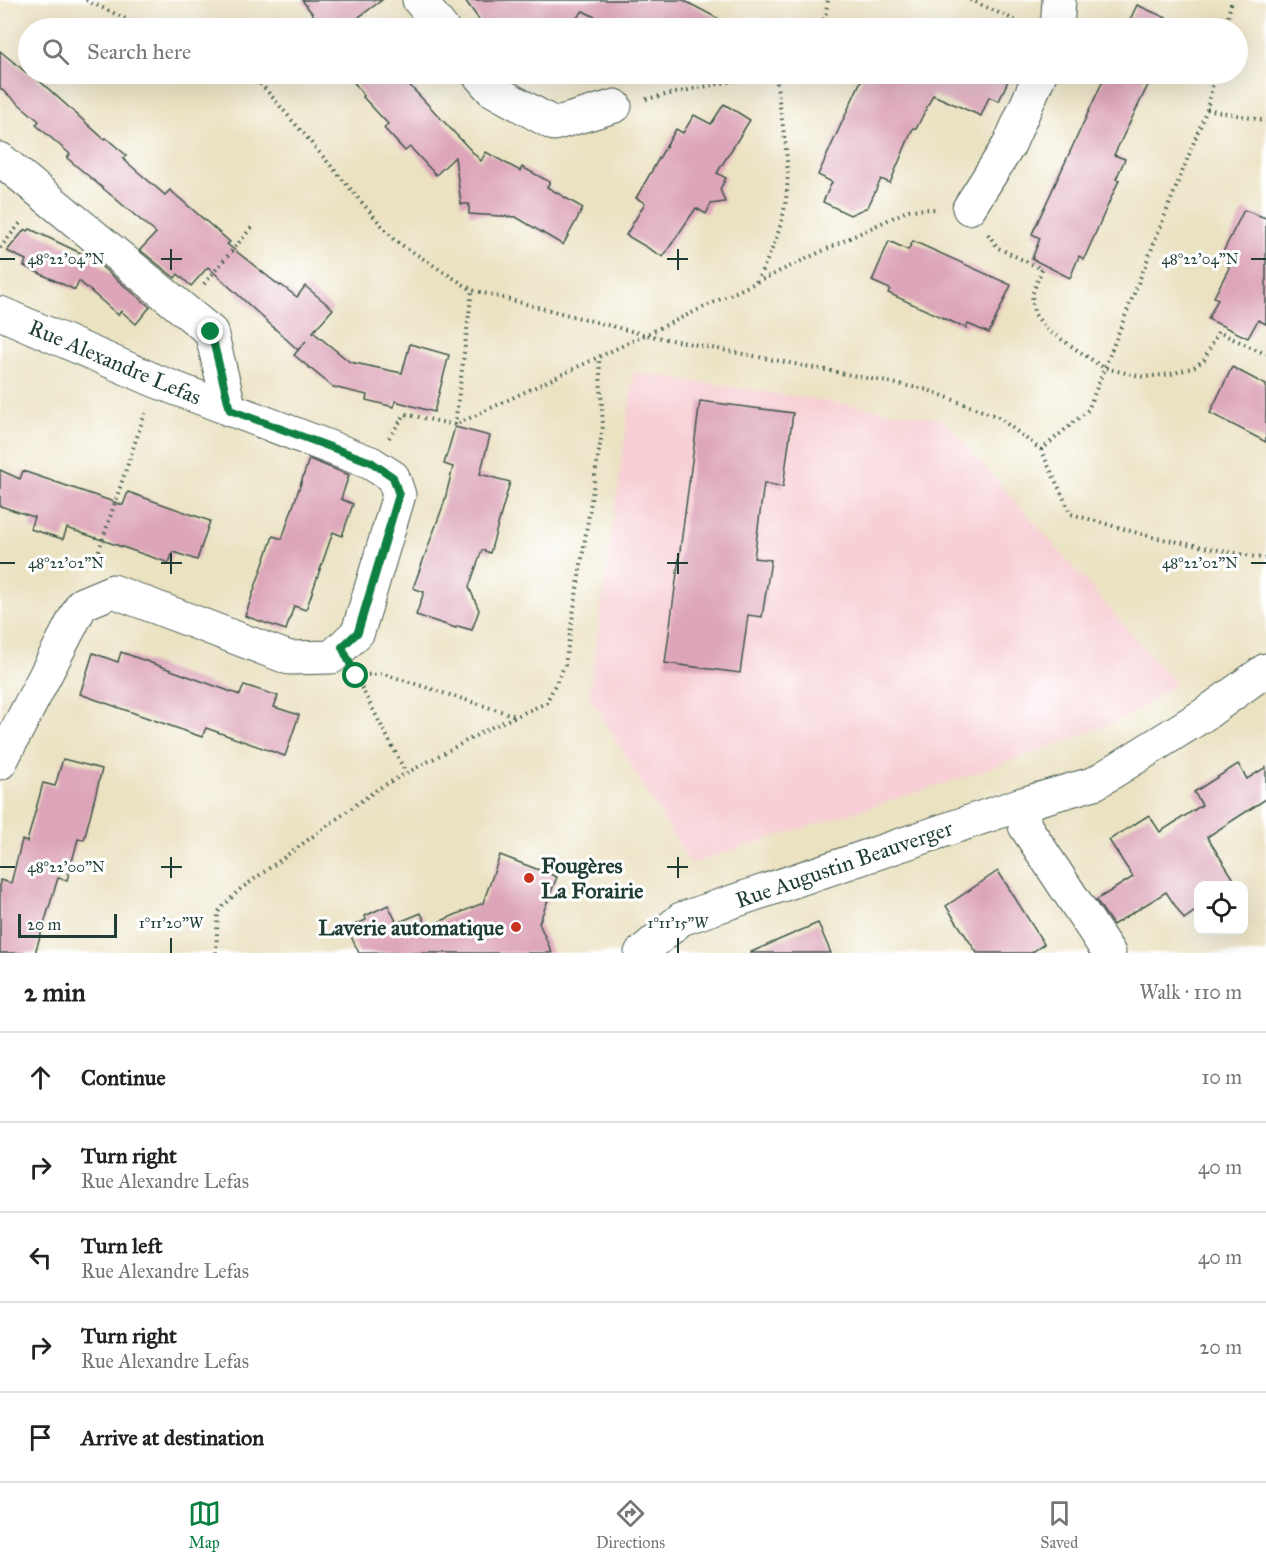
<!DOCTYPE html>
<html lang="en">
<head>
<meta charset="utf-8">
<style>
	:root { --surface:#fff; --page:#f2f2f2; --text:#222; --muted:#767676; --line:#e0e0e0; --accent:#0b8043 }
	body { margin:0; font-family:"IM FELL Great Primer",serif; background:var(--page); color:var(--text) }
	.controls { position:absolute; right:18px; bottom:18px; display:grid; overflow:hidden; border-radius:12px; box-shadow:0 6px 24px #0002 }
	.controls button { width:54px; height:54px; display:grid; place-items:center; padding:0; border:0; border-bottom:2px solid var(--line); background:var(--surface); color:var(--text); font:30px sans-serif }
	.scale { position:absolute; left:18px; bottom:15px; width:99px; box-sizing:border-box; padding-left:6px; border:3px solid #1f3d34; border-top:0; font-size:16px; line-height:21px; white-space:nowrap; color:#1f3d34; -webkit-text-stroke:4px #fff; paint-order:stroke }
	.stop { position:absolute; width:18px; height:18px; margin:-14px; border:4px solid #0b8043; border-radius:50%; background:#fff }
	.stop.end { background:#0b8043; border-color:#fff; box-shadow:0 2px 6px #0008 }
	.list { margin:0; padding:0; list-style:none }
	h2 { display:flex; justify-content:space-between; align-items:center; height:78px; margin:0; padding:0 24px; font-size:26px }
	h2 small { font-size:20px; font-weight:400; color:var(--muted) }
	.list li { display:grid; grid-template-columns:39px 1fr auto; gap:18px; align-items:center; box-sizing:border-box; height:90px; padding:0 24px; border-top:2px solid var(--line) }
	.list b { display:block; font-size:22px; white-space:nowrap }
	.list p { margin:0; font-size:20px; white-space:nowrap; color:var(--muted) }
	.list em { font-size:20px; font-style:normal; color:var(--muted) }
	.icon { flex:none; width:33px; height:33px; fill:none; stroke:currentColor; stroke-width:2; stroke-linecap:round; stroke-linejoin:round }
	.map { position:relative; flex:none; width:1266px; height:953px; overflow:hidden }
	.search { position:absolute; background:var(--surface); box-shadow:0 6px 24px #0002; left:18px; right:18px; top:18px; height:66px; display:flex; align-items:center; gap:15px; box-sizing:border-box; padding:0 21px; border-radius:33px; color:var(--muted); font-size:22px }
	.sheet { height:528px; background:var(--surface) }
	nav { display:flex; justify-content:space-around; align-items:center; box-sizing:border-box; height:84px; border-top:2px solid var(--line); background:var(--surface); font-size:16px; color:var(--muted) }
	nav a { display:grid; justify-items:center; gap:3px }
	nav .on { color:var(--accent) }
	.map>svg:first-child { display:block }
</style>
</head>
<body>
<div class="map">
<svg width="1266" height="953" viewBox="0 0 1266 953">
	<rect width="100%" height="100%" fill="#fff"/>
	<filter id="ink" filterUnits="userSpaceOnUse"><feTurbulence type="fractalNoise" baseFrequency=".0167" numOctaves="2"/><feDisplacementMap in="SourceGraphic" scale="12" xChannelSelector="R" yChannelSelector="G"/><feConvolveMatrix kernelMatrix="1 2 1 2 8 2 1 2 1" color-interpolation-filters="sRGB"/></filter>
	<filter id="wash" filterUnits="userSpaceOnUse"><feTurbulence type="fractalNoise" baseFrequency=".008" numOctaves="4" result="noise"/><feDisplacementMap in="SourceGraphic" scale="24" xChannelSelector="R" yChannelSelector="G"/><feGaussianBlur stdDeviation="1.35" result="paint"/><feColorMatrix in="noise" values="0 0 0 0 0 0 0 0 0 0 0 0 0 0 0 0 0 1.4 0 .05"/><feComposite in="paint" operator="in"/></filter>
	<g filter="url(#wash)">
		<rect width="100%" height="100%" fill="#ebe2c2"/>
		<polygon fill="#f7cfd4" points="634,372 943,419 1176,684 1123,719 1074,738 974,774 690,864 589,696"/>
		<g id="blocks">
			<g fill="#dda5b9">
				<polygon points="302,0 382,0 359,17 367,28 323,28"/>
				<polygon points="465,0 683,0 736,28 617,28 583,11 567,28 485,28"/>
				<polygon points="1137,5 1171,20 1167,28 1126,28"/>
				<polygon points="0,51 28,74 32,74 104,139 106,138 126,155 123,159 165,195 170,190 230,242 227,244 280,286 281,285 297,297 305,286 333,309 313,332 350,362 402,373 410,344 449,355 434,412 395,401 394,407 366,400 367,395 333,387 294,355 306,341 298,350 208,267 191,286 178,274 175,278 140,250 156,233 67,158 70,154 36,125 39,121 0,88"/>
				<polygon points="348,74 399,74 481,161 486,152 520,171 522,167 550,182 547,187 583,208 563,245 516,217 469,214 469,204 461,204 455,157 436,175 410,147 405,151 384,128 388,124 363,97 364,96"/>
				<polygon points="864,74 1011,74 999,101 989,97 981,116 933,95 916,129 913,128 890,183 881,179 868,207 850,215 823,202 832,182 818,175"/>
				<polygon points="1106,74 1146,74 1142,82 1148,85 1114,155 1125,159 1116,179 1119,180 1084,259 1079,256 1070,278 1032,259 1040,238 1032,234"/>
				<polygon points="724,104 750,120 717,173 726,178 720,189 725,202 711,204 706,214 696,208 663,257 626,235 645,203 636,198 676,129 683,133 694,115 711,124"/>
				<polygon points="1244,210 1266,218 1266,324 1258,320 1248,338 1208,319 1218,299 1214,297 1229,268 1223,252"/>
				<polygon points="25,229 28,231 30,229 91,258 150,307 136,324 121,311 118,315 79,281 75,290 24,266 26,260 7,251"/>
				<polygon points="889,241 908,250 913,241 1011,285 989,333 968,324 966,328 950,321 888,293 890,289 872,281"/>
				<polygon points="1232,367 1266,385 1266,442 1210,413"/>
				<polygon points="700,401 793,413 783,487 764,483 754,558 771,560 762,617 748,615 740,673 665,663"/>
				<polygon points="455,427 490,436 480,474 510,482 490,553 482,550 469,587 479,610 472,630 457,626 456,628 416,615 424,592 413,588 444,503 453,467 444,464"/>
				<polygon points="309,459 349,475 341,499 353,504 342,536 333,532 306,610 294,606 286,630 245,616 273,536 282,539"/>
				<polygon points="0,470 20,479 23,471 123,505 128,492 210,521 197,560 173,552 169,563 67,528 63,539 30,529 34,517 0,506"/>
				<polygon points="121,652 240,695 244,685 278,696 274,707 299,715 285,756 206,728 202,737 80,694 93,653 118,662"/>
				<polygon points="63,759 102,769 84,840 78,839 67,880 58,878 35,953 0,953 0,880 11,883 22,840 27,842 43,783 55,786"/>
				<polygon points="1238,764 1247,779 1266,767 1266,799 1207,837 1237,884 1198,885 1198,909 1184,919 1166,892 1113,925 1096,900 1133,877 1109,840 1149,815 1160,832 1202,805 1194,792"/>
				<polygon points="500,855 557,877 539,923 552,953 359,953 347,928 366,920 365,916 388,905 397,923 421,913 427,927 483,903"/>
				<polygon points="998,871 1044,944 1031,953 977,953 946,906"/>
				<polygon points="818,923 831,953 749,953 804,929"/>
			</g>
		</g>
	</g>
	<g filter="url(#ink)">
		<use href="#blocks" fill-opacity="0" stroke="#3e5649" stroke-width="1.5"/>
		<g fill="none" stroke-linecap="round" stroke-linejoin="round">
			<g stroke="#3e5649" stroke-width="35">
				<g id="street">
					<polyline points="419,0 442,28"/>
					<polyline points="1057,28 1059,0"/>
					<polyline points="478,74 491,89 554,124 615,106"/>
					<polyline points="0,159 211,332 230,410"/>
					<polyline points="969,208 1009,145 1040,74"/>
					<polyline points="0,313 156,381 371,463 393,477 399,495 358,632 332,657 289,658 113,591 82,604 0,763"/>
					<polyline points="1022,804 1025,826 1109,953"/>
					<polyline points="641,953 681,919 1022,804 1095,783 1205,714 1266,670"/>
				</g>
			</g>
			<g stroke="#3e5649" stroke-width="4" stroke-dasharray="1.5 4.5" stroke-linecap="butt">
				<polyline points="86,0 145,28"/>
				<polyline points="970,0 1026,25"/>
				<polyline points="815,28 825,18 828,0"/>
				<polyline points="1225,28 1232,0"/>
				<polyline points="238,74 262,85 394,240 472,290 646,335 928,390 998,417 1041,450 1071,514 1152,537 1266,559"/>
				<polyline points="646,99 765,74"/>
				<polyline points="1207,109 1266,121"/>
				<polyline points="988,234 998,248 1042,269 1032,295 1034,313 1046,329 1104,368 1144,377 1171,374 1194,367 1204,360 1218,332 1266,354"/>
				<polyline points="0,248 22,221"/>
				<path d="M756,282C770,256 782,229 786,199C792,159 779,114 776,74"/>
				<polyline points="204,284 252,227"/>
				<polyline points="455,425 472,290"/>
				<polyline points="389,438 405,414 455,425 909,210 937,209"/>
				<polyline points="1041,450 1088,410 1207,109 1215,74"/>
				<polyline points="95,562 145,413"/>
				<polyline points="362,675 384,674 516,716"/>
				<polyline points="356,677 406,773"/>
				<polyline points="216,953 218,912 238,891 379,788 494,726 546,703 565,665 603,426 599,357"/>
			</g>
			<use href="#street" stroke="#fff" stroke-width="33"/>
		</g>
	</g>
	<g fill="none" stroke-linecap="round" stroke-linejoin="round" filter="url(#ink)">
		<polyline stroke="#0b8043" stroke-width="8" points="211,332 230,410 371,462 393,477 399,495 358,632 342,647 356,676"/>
	</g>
	<path fill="none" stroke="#1f3d34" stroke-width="2" d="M171,249V270M678,249V270M0,259H15M161,259H182M667,259H688M1251,259H1266M171,553V574M678,553V574M0,563H15M161,563H182M667,563H688M1251,563H1266M171,857V878M678,857V878M0,867H15M161,867H182M667,867H688M171,938V953M678,938V953"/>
	<g fill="#c8321e" stroke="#fff" stroke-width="2">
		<circle cx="529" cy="878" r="6"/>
		<circle cx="516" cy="927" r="6"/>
	</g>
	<g text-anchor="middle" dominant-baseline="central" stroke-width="6" stroke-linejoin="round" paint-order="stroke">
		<g font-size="22" fill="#1f3d34" stroke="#fff">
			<text transform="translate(115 362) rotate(23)">Rue Alexandre Lefas</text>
			<text transform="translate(844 864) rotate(-19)">Rue Augustin Beauverger</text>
		</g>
		<g font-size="22" font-weight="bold" fill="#1f3d34" stroke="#fff" text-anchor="start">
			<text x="541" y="865">Fougères<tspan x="541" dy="25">La Forairie</tspan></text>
			<text x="504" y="927" text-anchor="end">Laverie automatique</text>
		</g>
	</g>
	<g font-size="15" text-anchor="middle" fill="#1f3d34" stroke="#fff" stroke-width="6" stroke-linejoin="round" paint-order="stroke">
		<text x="66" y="264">48°22'04"N</text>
		<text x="1200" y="264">48°22'04"N</text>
		<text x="66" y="568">48°22'02"N</text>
		<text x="1200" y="568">48°22'02"N</text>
		<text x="66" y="872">48°22'00"N</text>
		<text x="171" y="928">1°11'20"W</text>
		<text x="678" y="928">1°11'15"W</text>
	</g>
</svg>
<div class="controls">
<button><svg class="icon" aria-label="locate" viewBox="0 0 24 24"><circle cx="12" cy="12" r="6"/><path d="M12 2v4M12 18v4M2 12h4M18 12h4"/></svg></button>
</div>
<div class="scale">20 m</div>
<div class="stop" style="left:356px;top:676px"></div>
<div class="stop end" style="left:211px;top:332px"></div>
<div class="search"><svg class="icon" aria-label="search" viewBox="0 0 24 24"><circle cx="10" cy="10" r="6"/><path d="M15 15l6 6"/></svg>Search here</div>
</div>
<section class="sheet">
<h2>2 min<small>Walk · 110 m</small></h2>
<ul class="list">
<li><svg class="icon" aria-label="ahead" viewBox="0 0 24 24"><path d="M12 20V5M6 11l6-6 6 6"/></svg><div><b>Continue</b></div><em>10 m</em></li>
<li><svg class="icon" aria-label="right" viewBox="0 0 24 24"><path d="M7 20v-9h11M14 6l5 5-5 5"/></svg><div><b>Turn right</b><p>Rue Alexandre Lefas</p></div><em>40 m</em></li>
<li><svg class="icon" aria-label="left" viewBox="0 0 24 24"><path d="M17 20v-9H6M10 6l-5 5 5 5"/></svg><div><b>Turn left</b><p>Rue Alexandre Lefas</p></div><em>40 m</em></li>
<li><svg class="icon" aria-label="right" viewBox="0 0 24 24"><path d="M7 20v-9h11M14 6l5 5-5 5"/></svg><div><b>Turn right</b><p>Rue Alexandre Lefas</p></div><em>20 m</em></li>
<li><svg class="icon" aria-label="arrive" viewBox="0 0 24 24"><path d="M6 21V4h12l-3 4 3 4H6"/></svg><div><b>Arrive at destination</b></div></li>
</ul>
</section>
<nav>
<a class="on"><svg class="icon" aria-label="map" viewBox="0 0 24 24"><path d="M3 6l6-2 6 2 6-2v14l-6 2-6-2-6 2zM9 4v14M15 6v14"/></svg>Map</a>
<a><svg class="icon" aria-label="directions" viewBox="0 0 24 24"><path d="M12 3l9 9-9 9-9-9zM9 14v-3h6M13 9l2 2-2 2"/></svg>Directions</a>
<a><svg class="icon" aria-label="saved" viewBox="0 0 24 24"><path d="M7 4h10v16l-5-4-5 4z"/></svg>Saved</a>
</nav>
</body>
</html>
